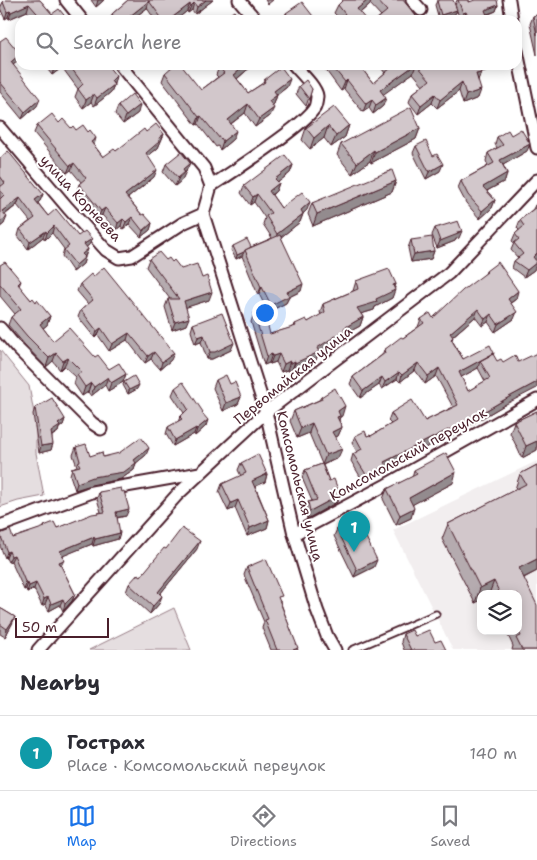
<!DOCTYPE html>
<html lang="en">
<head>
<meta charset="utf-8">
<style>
	:root { --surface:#fff; --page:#f2f2f3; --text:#2b2b33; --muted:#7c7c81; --line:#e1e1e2; --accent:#1a73e8 }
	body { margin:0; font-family:"Shantell Sans",sans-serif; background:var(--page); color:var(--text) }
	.controls { position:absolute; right:15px; bottom:15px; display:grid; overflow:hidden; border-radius:10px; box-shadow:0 2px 12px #0003 }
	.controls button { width:45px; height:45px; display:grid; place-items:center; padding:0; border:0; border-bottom:1px solid var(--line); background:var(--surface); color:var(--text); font:25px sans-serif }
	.scale { position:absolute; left:15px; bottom:12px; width:94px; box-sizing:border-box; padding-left:5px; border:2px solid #4a1f2b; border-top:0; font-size:14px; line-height:18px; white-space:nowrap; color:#4a1f2b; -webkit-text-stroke:4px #fff; paint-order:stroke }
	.you { position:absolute; left:264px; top:312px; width:18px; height:18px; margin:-12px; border:4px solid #fff; border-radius:50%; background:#1a73e8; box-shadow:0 0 0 8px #1a73e833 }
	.badge { display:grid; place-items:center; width:32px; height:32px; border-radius:50%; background:var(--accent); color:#fff; font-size:16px; font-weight:700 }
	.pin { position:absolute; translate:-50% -41px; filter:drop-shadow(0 1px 2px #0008) }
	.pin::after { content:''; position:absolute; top:26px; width:18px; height:15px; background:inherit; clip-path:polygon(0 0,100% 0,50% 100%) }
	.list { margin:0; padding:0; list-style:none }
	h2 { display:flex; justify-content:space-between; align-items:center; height:65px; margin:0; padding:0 20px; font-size:21px }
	h2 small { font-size:16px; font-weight:400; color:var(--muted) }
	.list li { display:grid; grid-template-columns:32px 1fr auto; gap:15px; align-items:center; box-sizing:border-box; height:75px; padding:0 20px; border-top:1px solid var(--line) }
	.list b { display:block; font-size:19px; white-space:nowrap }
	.list p { margin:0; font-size:16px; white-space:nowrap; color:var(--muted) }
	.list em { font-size:16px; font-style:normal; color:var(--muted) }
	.icon { flex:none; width:28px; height:28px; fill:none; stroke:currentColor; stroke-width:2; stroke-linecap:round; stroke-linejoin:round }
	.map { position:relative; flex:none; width:537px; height:650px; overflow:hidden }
	.search { position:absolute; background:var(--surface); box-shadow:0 2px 12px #0003; left:15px; right:15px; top:15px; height:55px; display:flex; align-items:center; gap:12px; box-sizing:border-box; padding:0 18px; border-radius:15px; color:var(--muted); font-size:19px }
	.sheet { height:140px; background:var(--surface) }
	nav { display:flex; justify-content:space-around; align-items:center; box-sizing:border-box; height:70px; border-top:1px solid var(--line); background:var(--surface); font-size:14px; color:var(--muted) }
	nav a { display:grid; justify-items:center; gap:2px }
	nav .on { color:var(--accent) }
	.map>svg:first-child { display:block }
</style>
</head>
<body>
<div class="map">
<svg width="537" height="650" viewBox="0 0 537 650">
	<rect width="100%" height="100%" fill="#fff"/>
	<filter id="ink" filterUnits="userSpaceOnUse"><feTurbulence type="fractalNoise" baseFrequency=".02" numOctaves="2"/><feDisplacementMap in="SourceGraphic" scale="10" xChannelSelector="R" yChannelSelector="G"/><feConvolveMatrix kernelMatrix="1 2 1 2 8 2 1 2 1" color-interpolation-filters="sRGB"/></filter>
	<g filter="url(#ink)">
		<path fill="#f2eeef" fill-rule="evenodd" d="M537,461V650H453L393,530ZM481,594H518V631H481Z"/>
		<g fill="#e5dee0" stroke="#987e86">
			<polygon points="0,350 29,386 36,424 36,453 44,496 18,501 0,507"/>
			<polygon points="174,608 191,650 89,650"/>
		</g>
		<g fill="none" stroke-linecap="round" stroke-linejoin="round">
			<g stroke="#4a1f2b" stroke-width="9">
				<polyline id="service" points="352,650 436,614"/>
			</g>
			<g stroke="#4a1f2b" stroke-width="15">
				<g id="minor">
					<polyline points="66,0 82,20"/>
					<polyline points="239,0 256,20"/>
					<polyline points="412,0 421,10"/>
					<polyline points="509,0 512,20"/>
					<polyline points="517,51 537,148"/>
					<polyline points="120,65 204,168 211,186 203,214 266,412 294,534 317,610 327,636 335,650"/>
					<polyline points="0,128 68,208 106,250 119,258 132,256 183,223 203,214"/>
					<path d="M211,186C228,175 309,122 315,107C316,105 317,98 317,96C316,87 300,72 294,65"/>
					<polyline points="0,328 17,348 92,423 101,429"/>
					<polyline points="0,526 92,492 200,473"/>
					<polyline points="294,534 386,485 537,400"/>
					<polyline points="38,650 177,495 266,412 449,273 537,180"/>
				</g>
			</g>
			<use href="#service" stroke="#fff" stroke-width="5.5"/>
			<use href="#minor" stroke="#fff" stroke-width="11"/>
		</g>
		<g fill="#b5abaf" stroke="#4a1f2b" fill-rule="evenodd">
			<polygon points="40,0 52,14 68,20 35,20 27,11 9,19 8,17 5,19 0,8 3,2"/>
			<polygon points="91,0 104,0 96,7"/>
			<polygon points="128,0 213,0 195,14 192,10 188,13 187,11 176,20 155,20 147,8 131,20 110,20 112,14"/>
			<polygon points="265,0 273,0 268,4"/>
			<polygon points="343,0 406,0 405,3 416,16 415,20 376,20 381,16 370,4 360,13 339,18 334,13 338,5"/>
			<polygon points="457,0 469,0 469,2 498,5 496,11 487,15 489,20 464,20 464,19 460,20 457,11 455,14 439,19 435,5 437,1 455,5"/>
			<polygon points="286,13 316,20 284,20"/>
			<polygon points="537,15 537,55 530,24 533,16"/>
			<polygon points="0,41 20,54 18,61 13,65 37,106 22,119 0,92"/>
			<polygon points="44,65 107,65 114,85 111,92 94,106 91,102 83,108 75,97 78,89 61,66 60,69 52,75"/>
			<polygon points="221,65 259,65 255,68 254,66 247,70 237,79 248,93 263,83 264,80 287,87 277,95 274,104 272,105 270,116 255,127 245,113 231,124 233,139 220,150 218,146 216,147 198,124 196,125 162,81 165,73 201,90 218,77 216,75 219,67"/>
			<polygon points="322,65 359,65 373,83 385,73 379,65 501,65 500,66 481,72 478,81 478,98 463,104 459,91 437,108 432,103 418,114 409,102 412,94 423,85 413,73 383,94 383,106 373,114 369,108 363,112 344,89 341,91"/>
			<polygon points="299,86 312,89 306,106 296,94"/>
			<polygon points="118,106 138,113 123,124 115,114"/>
			<polygon points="59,123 76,130 94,145 103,157 116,151 146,132 164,134 158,148 148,156 154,177 128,198 142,215 152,223 150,230 141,237 129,224 123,229 121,226 116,230 102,215 98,218 77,191 79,184 81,182 71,170 67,173 34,133 37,126"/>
			<polygon points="349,125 345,137 331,147 324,138 310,149 302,140 306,128"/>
			<polygon points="420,128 416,139 371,163 370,161 352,174 337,155 341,144"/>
			<polygon points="511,135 527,151 503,165 507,173 505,181 487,191 495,200 492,208 480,219 466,203 458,188 461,181 488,166 486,161 488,153 497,148 495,144 497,137"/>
			<polygon points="416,146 440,171 426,179 413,153"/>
			<polygon points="0,158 43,194 40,201 38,203 48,216 78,236 89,245 86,247 88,249 85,257 83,264 73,272 62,256 64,249 52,233 45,240 43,237 28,249 18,236 20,229 30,221 17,205 5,215 4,224 0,227"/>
			<polygon points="166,164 187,171 185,172 182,180 175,186 163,172"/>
			<polygon points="293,165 290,173 278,182 279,183 276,191 272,195 281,208 307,210 303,214 300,222 281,237 301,291 289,297 286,303 268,312 259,294 258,295 242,256 236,259 231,250 233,246 251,247 272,238 263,224 265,218 254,202 250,205 241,193 244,186"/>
			<polygon points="396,181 392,192 313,226 308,214 312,203"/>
			<polygon points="537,203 537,258 535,260 534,270 524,277 512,268 514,261 518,258 511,250 514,243 512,241 515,234 519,230 517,228 520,220 533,209 535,205"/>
			<polygon points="435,228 459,238 456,239 455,241 437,248 432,235"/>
			<polygon points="411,240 434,251 431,259 411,262 408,248"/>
			<polygon points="149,259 166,260 172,262 181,269 209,300 186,307 186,325 172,330 165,307 168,299 170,299 146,267"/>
			<polygon points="0,265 21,281 19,286 31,300 36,302 50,316 47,325 43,328 53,341 95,357 109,369 126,374 123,382 108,391 105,385 91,396 88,392 82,396 74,384 76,377 64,366 60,370 53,361 46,367 24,344 8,325 11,317 15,314 0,296"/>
			<path d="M486,271L516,299L511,303L514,319L495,332L488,322L482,326L475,317L452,337H453L452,340L463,359L494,353L493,354L506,404L448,438V437L385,467L383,472L364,483L351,461L353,454L357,452L352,443L355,436H371L391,424L388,421L391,413L425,421L453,407L436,376L425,384L415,370L400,382L397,379L382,389L379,385L360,398L350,384L353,377L382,355L384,350L403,338L418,327L421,319L433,318L485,274ZM478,368L485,381L468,391L461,377Z"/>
			<polygon points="356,281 396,284 392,298 375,307 374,310 361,314 363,317 360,326 343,335 342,339 318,354 316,360 292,371 292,370 288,371 287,370 281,372 276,362 270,364 269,363 264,365 251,322 254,313 270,334 294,327 295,324 308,322 321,315 320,312 323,304 353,291"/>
			<polygon points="80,284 171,360 160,369 151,359 145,363 127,340 109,351 98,335 95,338 78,317 81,310 88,304 77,291"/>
			<polygon points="193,324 231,350 212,359 207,359 201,342 195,344 191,331"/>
			<polygon points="216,380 230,384 241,397 238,404 223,411 213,388"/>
			<polygon points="124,382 137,389 128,394 123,385"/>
			<polygon points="175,388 203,414 206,426 195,436 194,434 173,446 166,434 168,427 178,422 180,417 184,413 172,395"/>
			<polygon points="321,397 342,416 340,417 339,420 342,427 338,436 335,438 338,458 323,465 337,502 307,519 305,510 308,502 312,501 302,478 305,470 322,464 309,433 297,438 290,421 294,411 319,400"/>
			<polygon points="35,408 65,419 63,425 59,428 58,432 52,436 51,450 39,453 33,414"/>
			<polygon points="537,411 537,450 522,458 510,433 514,422"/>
			<polygon points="76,447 90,456 103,457 146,455 136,463 134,470 121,479 91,485 75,490 70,475 72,468 77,466 73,455"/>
			<polygon points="241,463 267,474 265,482 255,486 269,520 267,528 247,536 235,508 228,511 219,492 222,484 241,476 238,470"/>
			<polygon points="537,465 537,571 524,578 537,650 512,650 513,646 506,631 518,631 518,594 481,594 481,600 475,603 442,539 448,524 515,490 515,489 520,474"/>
			<polygon points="414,470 453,483 413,504 411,518 396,525 383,499 387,489 412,477"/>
			<polygon points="99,492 126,516 117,518 118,539 93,546 92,544 62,556 61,566 75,594 72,601 63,611 60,605 49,611 45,604 42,606 34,589 27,592 26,589 24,590 11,561 8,562 6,558 5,558 0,546 0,534 13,538 44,528 44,526 57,528 101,512 97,499"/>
			<polygon points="337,529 374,567 354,577 334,536"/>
			<polygon points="166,549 197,549 160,594 159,604 150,614 126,592 129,584 141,576"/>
			<polygon points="247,567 280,601 298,650 271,650 262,628 264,622 244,575"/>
			<polygon points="0,608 15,617 12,624 5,637 0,634"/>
			<polygon points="403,634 415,636 435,642 446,650 404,650 401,642"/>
		</g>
		<g fill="#938b8e" stroke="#4a1f2b">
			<polygon points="98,0 104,0 96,7"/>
			<polygon points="206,0 213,0 195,14 197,7"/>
			<polygon points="368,0 371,0 370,4 354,18 357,9"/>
			<polygon points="149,1 147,8 131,20 125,20"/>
			<polygon points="194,3 192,10 188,13 191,6"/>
			<polygon points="29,4 27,11 9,19 11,12"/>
			<polygon points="190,4 187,11 176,20 169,20"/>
			<polygon points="498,5 496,11 482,16 485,10"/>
			<polygon points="457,10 455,14 439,19 441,15"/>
			<polygon points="10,11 8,17 5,19 7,12"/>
			<polygon points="466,12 464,19 460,20 463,13"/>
			<polygon points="20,54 18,61 8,69 11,62"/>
			<polygon points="59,65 61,65 60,69 52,75 54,68"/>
			<polygon points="246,65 254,65 254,66 247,70 231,84 234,75"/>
			<polygon points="415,65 416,65 413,73 377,99 380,90"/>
			<polygon points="479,65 501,65 500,66 476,74"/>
			<polygon points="481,73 478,81 476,74"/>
			<polygon points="116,76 114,84 111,81"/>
			<polygon points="290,79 287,87 271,99 274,91"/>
			<polygon points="347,80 344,89 341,91 345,82"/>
			<polygon points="462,82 459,91 437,108 440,100"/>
			<polygon points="114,85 111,92 94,106 97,98"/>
			<polygon points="481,90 478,98 463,104 466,95"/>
			<polygon points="94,94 91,102 83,108 86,100"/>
			<polygon points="435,94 432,103 418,114 421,105"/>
			<polygon points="277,95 274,104 266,110 269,101"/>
			<polygon points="386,98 383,106 373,114 376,105"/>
			<polygon points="40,99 37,106 22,119 25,112"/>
			<polygon points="372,100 369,108 363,112 366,104"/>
			<polygon points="248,104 245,113 225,128 228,120"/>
			<polygon points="140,105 138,113 123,124 126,116"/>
			<polygon points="274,108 270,116 255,127 259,119"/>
			<polygon points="201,116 198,124 196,125 199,117"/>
			<polygon points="349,125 345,137 331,147 336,136"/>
			<polygon points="328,126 324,138 310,149 314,138"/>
			<polygon points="420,128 416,139 371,163 375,152"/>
			<polygon points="236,131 233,139 220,150 223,141"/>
			<polygon points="164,134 158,148 143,160 146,153 159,138"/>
			<polygon points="96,138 94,145 91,142"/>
			<polygon points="530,144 527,151 498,168 500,160"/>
			<polygon points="374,150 370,161 352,174 357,163"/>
			<polygon points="74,163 71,170 67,173 70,166"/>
			<polygon points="190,163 182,180 175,186 183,169"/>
			<polygon points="443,164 440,171 426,179 429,172"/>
			<polygon points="293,165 290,173 272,187 275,179"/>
			<polygon points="157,170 154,177 123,202 125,195"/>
			<polygon points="507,173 505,181 481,194 483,187"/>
			<polygon points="396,181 392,192 313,226 317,214"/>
			<polygon points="279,183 276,191 266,199 269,191"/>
			<polygon points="43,194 40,201 33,207 35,200"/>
			<polygon points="257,194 254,202 250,205 253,197"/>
			<polygon points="20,198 17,205 0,218 2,211"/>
			<polygon points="495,200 492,208 480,219 482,211"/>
			<polygon points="310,202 307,210 298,218 301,210"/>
			<polygon points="105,208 102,215 98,218 101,211"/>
			<polygon points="303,214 300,222 275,242 277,234"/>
			<polygon points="7,217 4,224 0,227 0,222"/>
			<polygon points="132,217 129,224 123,229 126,222"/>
			<polygon points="123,219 121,226 116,230 118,223"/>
			<polygon points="152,223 150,230 141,237 143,231"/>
			<polygon points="54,226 52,233 45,240 47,233"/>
			<polygon points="46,231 43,237 28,249 30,242"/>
			<polygon points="462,231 459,238 456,239 455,241 437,248 440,241"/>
			<polygon points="92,239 89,245 81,251 84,244"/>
			<polygon points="88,249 85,256 80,260 82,254"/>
			<polygon points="434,251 431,259 411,262 414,254"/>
			<polygon points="244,252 242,256 236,259 237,255"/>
			<polygon points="537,253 537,258 530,264 533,257"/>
			<polygon points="85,257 83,264 73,272 76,265"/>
			<polygon points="537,262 534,270 524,277 527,270"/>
			<polygon points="303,284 301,291 289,297 286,303 268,312 271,305 287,292"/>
			<polygon points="396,284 393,291 395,290 392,298 375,307 374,310 354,316 357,308 376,299"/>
			<polygon points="261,287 262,287 259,294 258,295"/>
			<polygon points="518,291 516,299 506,306 508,299"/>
			<polygon points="212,292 209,300 181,309 184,301"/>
			<polygon points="478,309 475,317 447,341 450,333"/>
			<polygon points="517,312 514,319 495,332 498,324"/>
			<polygon points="491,314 488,322 482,326 485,319"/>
			<polygon points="50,316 47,325 37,333 40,324"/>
			<polygon points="363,317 360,326 343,335 342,339 318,354 316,360 292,371 295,363 344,328"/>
			<polygon points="189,318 186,325 172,330 175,322"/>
			<polygon points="101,328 98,335 95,338 97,331"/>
			<polygon points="129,333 127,340 109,351 112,344"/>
			<polygon points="204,335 201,342 195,344 198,337"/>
			<polygon points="234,343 231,350 212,359 207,359 210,352"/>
			<polygon points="154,352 151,359 145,363 148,356"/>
			<polygon points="56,353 53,361 46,367 49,358"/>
			<polygon points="174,353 171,360 160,369 162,362"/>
			<polygon points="494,353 491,360 480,361 478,368 456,380 459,372"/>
			<polygon points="272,354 269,363 264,365 267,356"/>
			<polygon points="279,354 276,362 270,364 273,356"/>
			<polygon points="68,358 64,366 60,370 63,361"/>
			<polygon points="290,361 287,370 281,372 284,364"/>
			<polygon points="295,361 292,370 288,371 291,363"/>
			<polygon points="418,363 415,370 400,382 402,375"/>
			<polygon points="439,368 436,376 425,384 428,376"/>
			<polygon points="399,372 397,379 382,389 385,382"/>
			<polygon points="126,374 123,382 108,391 111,383"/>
			<polygon points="108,377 105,385 91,396 94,387"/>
			<polygon points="382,377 379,385 360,398 363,391"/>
			<polygon points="537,382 537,388 506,404 448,438 451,431 509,397"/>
			<polygon points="91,383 88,392 82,396 85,387"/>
			<polygon points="139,385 137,389 128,394 129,390"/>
			<polygon points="241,397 238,404 223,411 226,403"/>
			<polygon points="345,406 342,416 340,417 337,425 338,411"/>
			<polygon points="65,419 63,425 59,428 58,432 48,438 51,432 58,424"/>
			<polygon points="208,420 206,426 195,436 197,429"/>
			<polygon points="312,423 309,433 297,438 301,428"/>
			<polygon points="342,427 338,436 328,441 332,432"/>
			<polygon points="196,428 194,434 173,446 175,440"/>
			<polygon points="450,429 448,437 385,467 383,472 364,483 367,476 384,462"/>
			<polygon points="537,441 537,450 522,458 526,446"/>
			<polygon points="53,444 51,450 39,453 41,446"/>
			<polygon points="149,448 146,455 135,464 136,463 134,470 121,479 91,485 75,490 77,483 134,460"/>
			<polygon points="342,449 338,458 322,465 326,455"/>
			<polygon points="456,472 453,483 406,508 409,498"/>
			<polygon points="267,474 265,482 250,489 252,481"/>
			<polygon points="340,495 337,502 307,519 310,511"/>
			<polygon points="238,500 235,508 228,511 231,503"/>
			<polygon points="414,508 411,518 396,525 400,515"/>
			<polygon points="129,509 126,516 114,518 116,512"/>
			<polygon points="269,520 267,528 247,536 250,528"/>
			<polygon points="120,533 118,539 93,546 95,539"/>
			<polygon points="94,537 92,544 58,558 60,551"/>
			<polygon points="200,541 197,549 155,600 158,592"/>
			<polygon points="9,551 6,558 5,558 7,552"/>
			<polygon points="14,555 11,561 8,562 11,556"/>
			<polygon points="537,559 537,571 513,583 519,568"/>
			<polygon points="64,560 61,566 59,562"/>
			<polygon points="377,560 374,567 354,577 357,570"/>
			<polygon points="494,581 489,594 481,594 481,600 475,603 480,588"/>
			<polygon points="28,583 26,589 24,590 26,584"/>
			<polygon points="36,583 34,589 27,592 29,586"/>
			<polygon points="75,594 72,601 63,611 65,604"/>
			<polygon points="162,596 159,604 150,614 153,606"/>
			<polygon points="48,597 45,604 42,606 44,599"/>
			<polygon points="63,599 60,605 49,611 51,604"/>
			<polygon points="15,617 12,624 5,637 7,629"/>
		</g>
		<g fill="#d2c7cb" stroke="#4a1f2b">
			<polygon points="5,0 40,0 52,14 59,9 68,20 43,20 29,4 11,12 10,11 7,12 3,2"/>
			<polygon points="128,0 206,0 197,7 194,3 191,6 190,4 169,20 163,20 149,1 125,20 117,20 112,14"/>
			<polygon points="343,0 368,0 357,9 366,20 337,20 345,14 338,5"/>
			<polygon points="377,0 403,0 416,16 412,20 376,20 387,11"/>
			<polygon points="439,0 453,0 457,10 441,15 437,1"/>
			<polygon points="458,0 469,0 469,2 475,0 497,0 498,5 485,10 489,20 470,20 466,12 463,13"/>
			<polygon points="302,2 316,20 291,20 286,13"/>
			<polygon points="234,11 241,20 221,20"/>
			<polygon points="537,15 537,35 533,16"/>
			<polygon points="6,37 20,54 11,62 40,99 25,112 0,82 0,41"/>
			<polygon points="52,65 59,65 54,68"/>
			<polygon points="69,65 107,65 116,76 111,81 114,85 97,98 94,94 86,100 78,89 83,84"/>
			<polygon points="174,65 181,65 201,90 224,73 219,67 221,65 246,65 234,75 248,93 265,82 264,80 281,67 290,79 274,91 277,95 269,101 274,108 259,119 248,104 228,120 236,131 223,141 221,138 220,139 201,116 199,117 165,73"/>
			<polygon points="331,65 359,65 373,83 391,68 389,65 415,65 380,90 386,98 376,105 372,100 366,104 347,80 345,82"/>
			<polygon points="417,65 480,65 481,73 476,74 481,90 466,95 462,82 440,100 435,94 421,105 412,94 430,80"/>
			<polygon points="306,80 312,89 309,99 299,86"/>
			<polygon points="132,94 140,105 126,116 118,106"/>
			<polygon points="334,107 349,125 336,136 328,126 314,138 306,128"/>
			<polygon points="411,107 420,128 375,152 374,150 357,163 341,144"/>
			<polygon points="52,114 59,123 63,119 71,128 73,126 76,130 83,125 88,132 90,130 96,138 91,142 103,157 114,149 116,151 144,129 146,132 156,124 164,134 159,138 160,141 146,153 157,170 125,195 142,215 144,214 152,223 143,231 132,217 126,222 123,219 118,223 105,208 101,211 79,184 86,178 74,163 70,166 37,126"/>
			<polygon points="521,129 530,144 500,160 507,173 483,187 495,200 482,211 468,195 461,181 494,163 488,153 503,145 497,137 508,130 511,135"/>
			<polygon points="426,141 433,156 437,154 443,164 429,172 416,146"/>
			<polygon points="8,151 43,194 35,200 48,216 56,209 78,236 85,231 92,239 84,244 88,249 82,254 85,257 76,265 64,250 69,246 54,226 47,233 46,231 30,242 20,229 35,218 20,198 2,211 7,217 0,222 0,199 4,195 0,190 0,187 5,183 0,176 0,158"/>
			<polygon points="181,152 190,163 183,169 185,172 178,178 166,164"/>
			<polygon points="285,155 293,165 275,179 279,183 269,191 281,208 302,192 310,202 301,210 303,214 277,234 266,216 271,213 257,194 253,197 244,186"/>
			<polygon points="392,170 396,181 317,214 312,203"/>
			<polygon points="537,203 537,253 533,257 537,262 527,270 514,261 523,254 514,243 519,239 515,234 524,226 520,220 536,207 535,205"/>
			<polygon points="458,221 462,231 457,232 458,234 440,241 435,228"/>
			<polygon points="280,235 303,284 287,292 289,296 271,305 262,287 261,287 245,250"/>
			<polygon points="432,237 434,251 414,254 411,240"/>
			<polygon points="247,239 251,247 245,250 244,252 237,255 233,246"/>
			<polygon points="159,252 166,260 169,258 172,262 174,260 181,269 197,264 202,278 207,276 212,292 184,301 189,318 175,322 168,299 179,299 149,259"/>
			<polygon points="5,262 21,281 18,284 31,300 33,298 36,302 37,300 50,316 40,324 53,341 69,328 95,357 98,355 109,369 119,363 126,374 111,383 108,377 94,387 91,383 85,387 77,375 82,372 68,358 63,361 56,353 49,358 27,336 11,317 21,309 0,284 0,265"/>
			<polygon points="498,262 518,291 508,299 517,312 498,324 491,314 485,319 478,309 450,333 453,337 451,339 463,359 490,345 494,353 459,372 468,391 490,378 480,361 493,354 497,361 501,359 503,362 515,355 518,362 537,353 537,382 509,397 451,431 450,429 384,462 386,465 367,476 353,454 362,449 355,436 365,431 367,436 370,435 371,436 396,421 391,413 412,400 425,421 458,405 439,368 428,376 418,363 402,375 399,372 385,382 382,377 363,391 353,377 385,353 384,350 401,337 403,338 424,323 421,319 430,313 433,318 463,290 487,272 486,271"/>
			<polygon points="104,267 174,353 162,362 154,352 148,356 129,333 112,344 101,328 97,331 81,310 93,300 80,284 91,274 93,277"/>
			<polygon points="389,269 396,284 393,285 395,290 376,299 377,302 357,308 363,317 344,328 345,330 317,348 319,352 295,363 295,361 291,363 290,361 284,364 279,354 273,356 272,354 267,356 254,313 264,311 270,334 296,326 295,324 306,319 308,322 325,312 323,304 358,289 356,281"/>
			<polygon points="222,313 234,343 215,352 210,352 204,335 198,337 193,324"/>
			<polygon points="226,375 230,384 235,382 241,397 226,403 216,380"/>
			<polygon points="134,376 139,385 129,390 124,382"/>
			<polygon points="183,382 203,412 202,413 208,420 197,429 196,428 175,440 168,427 182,419 180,417 188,409 175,388"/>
			<polygon points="335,388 345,406 338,411 340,416 337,417 342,427 332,432 342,449 326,455 312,423 301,428 294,411 322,399 321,397"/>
			<polygon points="52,398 65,419 58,424 60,426 51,432 53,444 41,446 35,408"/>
			<polygon points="537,411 537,441 526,446 514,422"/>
			<polygon points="141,437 149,448 134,460 136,463 124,472 93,477 77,483 72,468 80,466 78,462 80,461 76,447 86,444 90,456 102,452 103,457 119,453"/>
			<polygon points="446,453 456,472 409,498 414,508 400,515 387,489 417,474 414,470"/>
			<polygon points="258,454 267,474 252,481 269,520 250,528 238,500 231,503 222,484 246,473 241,463"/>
			<polygon points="322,464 329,481 334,479 340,495 310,511 308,502 317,500 305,470"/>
			<polygon points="537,465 537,559 519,568 537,605 537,650 522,650 516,638 521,636 518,630 518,594 500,594 494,581 480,588 448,524 526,484 520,474"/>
			<polygon points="121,488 122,492 124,491 129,509 116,512 120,533 95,539 94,537 60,551 64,560 59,562 75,594 65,604 63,599 51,604 48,597 44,599 36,583 29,586 28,583 26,584 14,555 11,556 9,551 7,552 0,534 10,530 13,538 45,527 44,526 54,522 57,528 92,514 105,512 99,492"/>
			<polygon points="357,519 377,560 357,570 337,529"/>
			<polygon points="182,528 200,541 158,592 162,596 153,606 129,584 138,574 141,576 164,548 166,549"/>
			<polygon points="266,559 282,596 278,597 298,648 293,650 277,650 265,620 268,619 247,567"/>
			<polygon points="0,608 15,617 7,629 0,624"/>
			<polygon points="412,630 415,636 429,630 435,642 441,640 446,650 411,650 403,634"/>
		</g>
	</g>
	<g text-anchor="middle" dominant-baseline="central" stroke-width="4" stroke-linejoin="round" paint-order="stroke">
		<g font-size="14" fill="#4a1f2b" stroke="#fff">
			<text transform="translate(81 198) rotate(47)">улица Корнеева</text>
			<text transform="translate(293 375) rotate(-39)">Первомайская улица</text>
			<text transform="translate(408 454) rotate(-29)">Комсомольский переулок</text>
			<text transform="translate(300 486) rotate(76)">Комсомольская улица</text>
		</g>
	</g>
</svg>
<div class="controls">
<button><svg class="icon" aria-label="layers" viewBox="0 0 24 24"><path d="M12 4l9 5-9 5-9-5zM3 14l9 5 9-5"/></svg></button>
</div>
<div class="scale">50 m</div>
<div class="you"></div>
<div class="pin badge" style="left:354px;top:552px;background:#0f9aa8">1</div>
<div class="search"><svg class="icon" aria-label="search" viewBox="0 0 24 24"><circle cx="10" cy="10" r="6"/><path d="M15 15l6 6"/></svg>Search here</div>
</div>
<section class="sheet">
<h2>Nearby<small></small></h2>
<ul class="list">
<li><span class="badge" style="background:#0f9aa8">1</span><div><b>Гострах</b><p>Place · Комсомольский переулок</p></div><em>140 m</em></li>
</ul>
</section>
<nav>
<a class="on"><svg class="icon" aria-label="map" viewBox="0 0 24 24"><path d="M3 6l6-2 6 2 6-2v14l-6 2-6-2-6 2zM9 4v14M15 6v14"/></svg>Map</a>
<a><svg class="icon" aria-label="directions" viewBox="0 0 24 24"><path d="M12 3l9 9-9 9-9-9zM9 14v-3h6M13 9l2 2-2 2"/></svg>Directions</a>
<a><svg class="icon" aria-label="saved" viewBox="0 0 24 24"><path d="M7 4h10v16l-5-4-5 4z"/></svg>Saved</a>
</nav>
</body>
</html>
